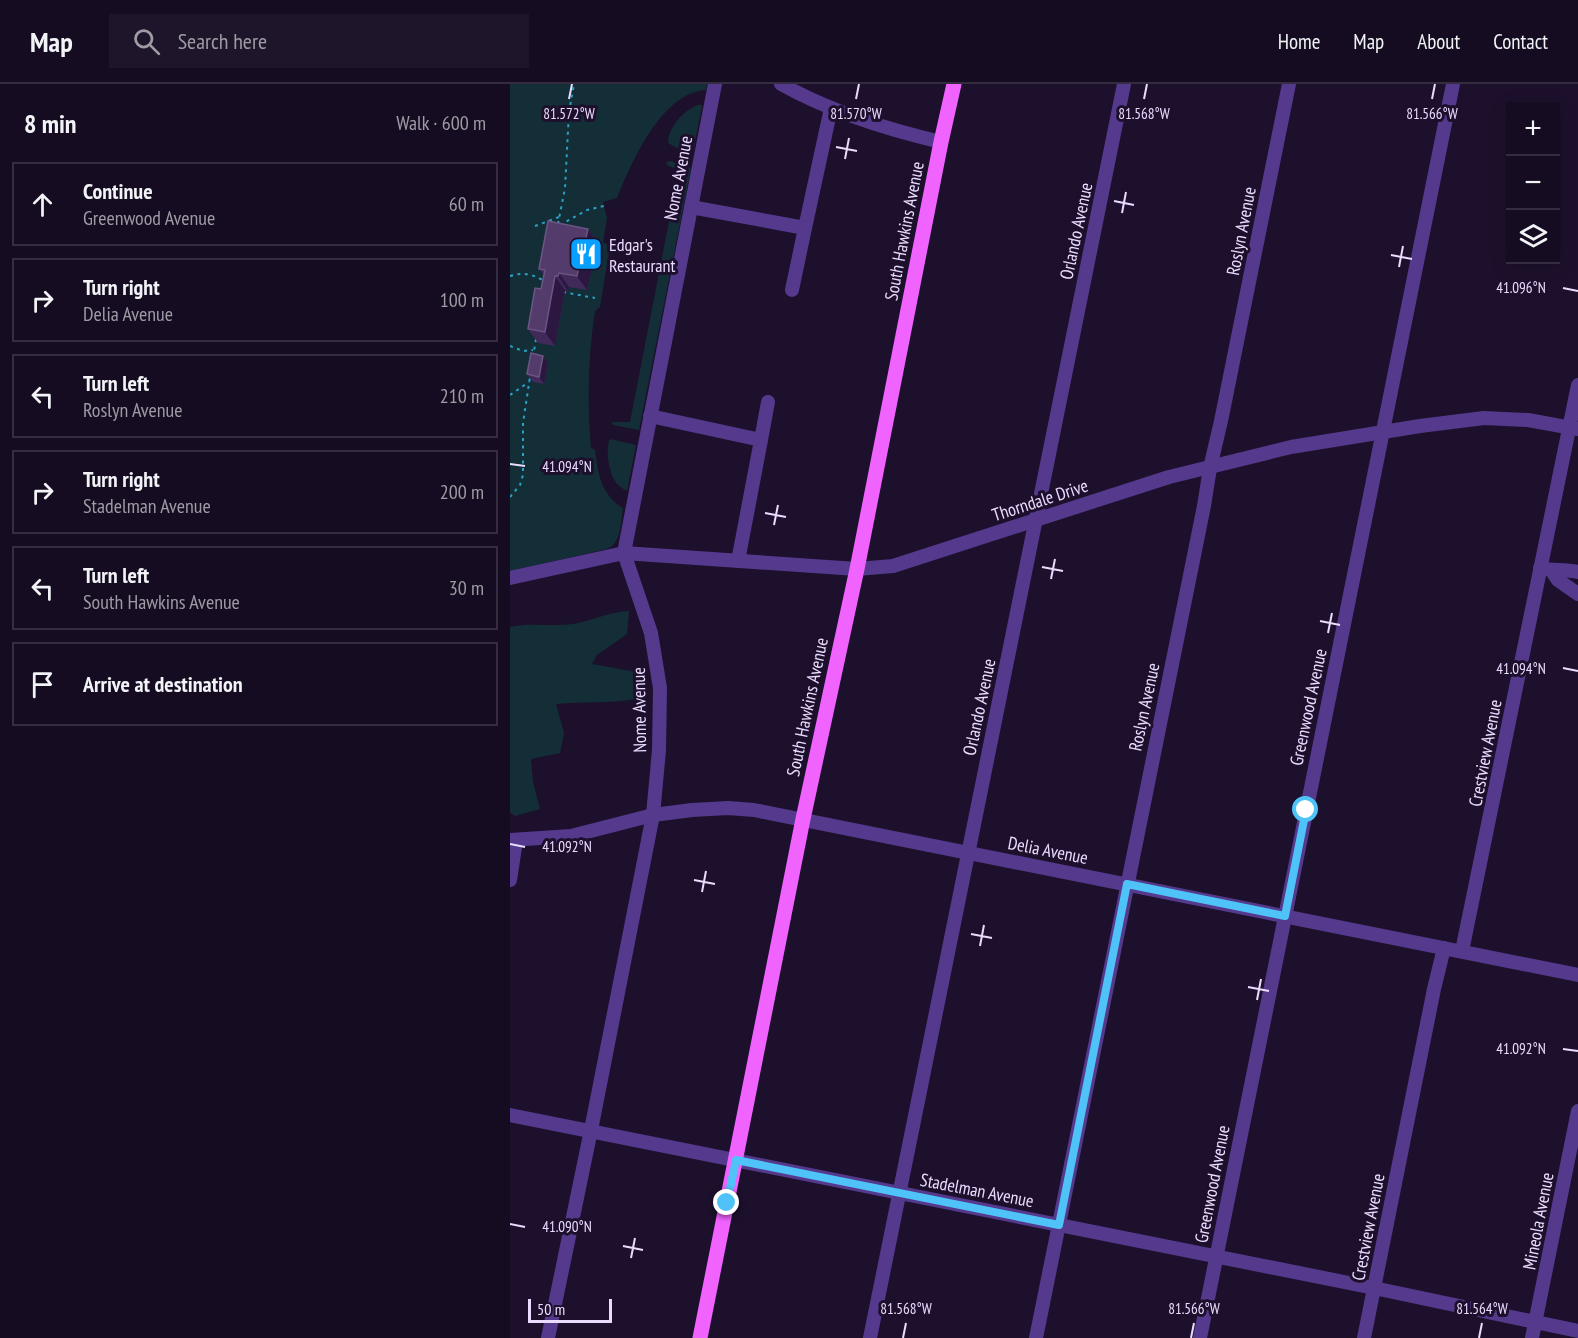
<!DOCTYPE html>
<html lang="en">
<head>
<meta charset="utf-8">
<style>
	:root { --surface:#160c21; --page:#1f152a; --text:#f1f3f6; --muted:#9e9ba5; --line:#352c3f }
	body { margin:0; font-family:"PT Sans Narrow",sans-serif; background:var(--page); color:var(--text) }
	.controls { position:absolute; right:18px; top:18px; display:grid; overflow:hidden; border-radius:0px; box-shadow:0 3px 15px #0003 }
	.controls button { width:54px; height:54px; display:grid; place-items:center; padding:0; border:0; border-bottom:2px solid var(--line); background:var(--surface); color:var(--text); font:30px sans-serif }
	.scale { position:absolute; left:18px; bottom:15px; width:84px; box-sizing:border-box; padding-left:6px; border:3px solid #eadcff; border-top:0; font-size:16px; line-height:21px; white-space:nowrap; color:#eadcff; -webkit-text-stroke:4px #1d102c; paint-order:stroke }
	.stop { position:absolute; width:18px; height:18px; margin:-14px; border:4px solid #4fc3f7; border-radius:50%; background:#fff }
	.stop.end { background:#4fc3f7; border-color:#fff; box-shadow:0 2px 6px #0008 }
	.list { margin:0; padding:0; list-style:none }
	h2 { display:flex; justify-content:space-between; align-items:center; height:78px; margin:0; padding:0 24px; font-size:26px }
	h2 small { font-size:20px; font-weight:400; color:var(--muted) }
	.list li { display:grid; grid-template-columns:39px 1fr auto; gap:18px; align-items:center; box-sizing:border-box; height:84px; margin:0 12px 12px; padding:0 12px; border:2px solid var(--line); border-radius:0px }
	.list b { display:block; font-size:22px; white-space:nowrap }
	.list p { margin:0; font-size:20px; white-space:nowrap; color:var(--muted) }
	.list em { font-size:20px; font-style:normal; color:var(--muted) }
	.icon { flex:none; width:33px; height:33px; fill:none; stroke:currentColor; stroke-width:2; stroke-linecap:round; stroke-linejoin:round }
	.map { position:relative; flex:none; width:1068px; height:1254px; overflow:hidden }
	header { display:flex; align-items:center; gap:36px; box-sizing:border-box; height:84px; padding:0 30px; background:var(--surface); border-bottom:2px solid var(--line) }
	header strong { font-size:28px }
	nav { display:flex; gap:33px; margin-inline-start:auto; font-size:21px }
	.search { width:420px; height:54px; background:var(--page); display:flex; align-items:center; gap:15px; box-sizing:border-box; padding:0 21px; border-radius:0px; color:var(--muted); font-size:22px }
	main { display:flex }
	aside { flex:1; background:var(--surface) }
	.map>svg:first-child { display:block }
</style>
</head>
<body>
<header>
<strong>Map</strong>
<div class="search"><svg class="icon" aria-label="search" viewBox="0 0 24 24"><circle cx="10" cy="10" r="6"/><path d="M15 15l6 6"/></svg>Search here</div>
<nav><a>Home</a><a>Map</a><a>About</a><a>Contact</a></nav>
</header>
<main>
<aside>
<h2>8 min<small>Walk · 600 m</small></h2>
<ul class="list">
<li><svg class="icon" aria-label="ahead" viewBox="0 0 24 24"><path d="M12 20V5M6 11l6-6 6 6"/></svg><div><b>Continue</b><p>Greenwood Avenue</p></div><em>60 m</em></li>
<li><svg class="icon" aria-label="right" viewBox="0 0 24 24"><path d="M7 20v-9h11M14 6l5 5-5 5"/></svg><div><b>Turn right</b><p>Delia Avenue</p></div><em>100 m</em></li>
<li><svg class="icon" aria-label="left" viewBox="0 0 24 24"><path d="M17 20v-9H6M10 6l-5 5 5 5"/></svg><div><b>Turn left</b><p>Roslyn Avenue</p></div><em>210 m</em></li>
<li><svg class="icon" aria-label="right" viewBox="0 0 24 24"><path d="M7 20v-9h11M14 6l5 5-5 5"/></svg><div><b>Turn right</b><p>Stadelman Avenue</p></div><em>200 m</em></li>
<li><svg class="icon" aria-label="left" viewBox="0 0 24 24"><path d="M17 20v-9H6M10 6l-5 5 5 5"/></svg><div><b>Turn left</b><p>South Hawkins Avenue</p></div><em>30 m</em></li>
<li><svg class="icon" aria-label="arrive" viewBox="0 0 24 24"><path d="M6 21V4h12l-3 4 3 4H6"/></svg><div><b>Arrive at destination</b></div></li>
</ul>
</aside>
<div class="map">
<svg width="1068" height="1254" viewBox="0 0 1068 1254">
	<rect width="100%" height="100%" fill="#1d102c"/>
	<g fill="#132e37">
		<path d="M0,0H197L196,6C151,9 122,78 107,114L93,118L97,134L93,158L100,162L90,223L85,227C78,273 77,317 81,364L85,366C88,390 91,411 113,424C111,438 111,460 97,465L0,487Z"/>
		<path d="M188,21H192V23L183,67L169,65L158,59C158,43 174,26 188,21Z"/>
		<polygon points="161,77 181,84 129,346 103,341 102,338 120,338 169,86 157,81 157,78"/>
		<path d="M100,355L126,361L117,407C112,404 108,402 105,397C99,388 95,365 100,355Z"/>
		<path d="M119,527L117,550L87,571L82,580L126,588V615C99,620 73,617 46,620L54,649L50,669L21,675L23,698L30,725L5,732L0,728V543C21,538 42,543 63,540C82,537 98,528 119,527Z"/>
	</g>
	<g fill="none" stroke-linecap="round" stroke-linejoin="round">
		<g stroke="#2ba1c3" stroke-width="2" stroke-dasharray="3 4.5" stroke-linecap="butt">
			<polyline points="48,140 55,104 59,28 64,0"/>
			<polyline points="50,141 77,126 94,122"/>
			<polyline points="25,142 49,133"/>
			<path d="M0,192C13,188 23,190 34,197"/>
			<polyline points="53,208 85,214"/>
			<polyline points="0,262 13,267 23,266"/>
			<polyline points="23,273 26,255"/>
			<polyline points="0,311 19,298"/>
			<polyline points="0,413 10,401 13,391 13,339 20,293"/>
		</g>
		<g stroke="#54398d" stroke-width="14">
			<path d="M271,0C321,28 375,45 431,58"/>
			<polyline points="181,123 295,144 321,24"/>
			<polyline points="282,206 295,144"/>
			<polyline points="140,332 251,356 228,477"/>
			<polyline points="251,356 258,318"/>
			<path d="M1030,484C1043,487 1055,485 1068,488"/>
			<polyline points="1042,487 1048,496 1068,510"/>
			<polyline points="0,494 114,469 347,485 383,482 659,393 781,363 910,342 974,334 1018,336 1068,345"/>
			<polyline points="0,756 61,752 143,731 182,726 218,724 244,726 1068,891"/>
			<polyline points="0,796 6,757"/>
			<polyline points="952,867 1068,301"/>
			<polyline points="0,1031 864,1204 1068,1247"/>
			<polyline points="38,1254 81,1046 143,731 149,666 150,604 141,549 114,469 205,0"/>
			<polyline points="360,1254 614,0"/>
			<polyline points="526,1254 694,422 700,384 711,337 779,0"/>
			<polyline points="690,1254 943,0"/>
			<polyline points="854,1254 924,905 934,864"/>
			<polyline points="1022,1254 1068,1027"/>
		</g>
		<polyline stroke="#f163ff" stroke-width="15" points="190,1254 293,735 347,485 431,58 444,0"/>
	</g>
	<g fill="#41295a">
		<polygon points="78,145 88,159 77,206 59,203 58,207 55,206 45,262 28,259 18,245 31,205 34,191 29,185"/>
		<polygon points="38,279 34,300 23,298 17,290"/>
	</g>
	<g fill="#2b1740">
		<polygon points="78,145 88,159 77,206 67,192"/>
		<polygon points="49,189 59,203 58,207 48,192"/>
		<polygon points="45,192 55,206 45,262 35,248"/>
		<polygon points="33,272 38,279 34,300 29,293"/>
	</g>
	<g fill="#533c6c" stroke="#6b5583" stroke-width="1.5">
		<polygon points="38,137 78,145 67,192 49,189 48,192 45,192 35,248 18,245 25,204 31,205 35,186 29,185"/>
		<polygon points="21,269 33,272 29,293 17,290"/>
	</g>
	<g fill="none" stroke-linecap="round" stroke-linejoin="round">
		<polyline stroke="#4fc3f7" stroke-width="8" points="217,1119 226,1076 549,1141 617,800 775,832 796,726"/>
	</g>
	<path fill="none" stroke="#eadcff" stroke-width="2" d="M59,15L62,0M346,15L349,0M634,15L637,0M922,15L925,0M326,63L347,67M335,75L339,54M604,117L624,121M612,129L616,108M881,171L902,175M889,183L893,162M1053,204L1068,207M0,380L15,382M255,429L276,433M264,441L268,421M532,483L553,487M541,495L545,475M810,537L830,541M818,549L822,529M1053,584L1068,587M0,760L15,763M184,796L205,800M192,808L196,787M461,850L482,854M470,862L474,841M738,903L759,907M747,916L751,895M1053,965L1068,967M0,1140L15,1143M113,1162L133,1166M121,1174L125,1154M393,1254L396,1239M681,1254L684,1239M969,1254L972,1239"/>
	<defs>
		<g id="restaurant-square" transform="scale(1.725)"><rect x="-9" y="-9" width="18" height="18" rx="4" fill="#08a0ff" stroke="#1d102c"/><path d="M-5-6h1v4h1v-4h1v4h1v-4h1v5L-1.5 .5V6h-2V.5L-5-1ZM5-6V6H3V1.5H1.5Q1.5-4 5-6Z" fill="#fff"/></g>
	</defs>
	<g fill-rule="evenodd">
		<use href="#restaurant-square" x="76" y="170"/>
	</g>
	<g text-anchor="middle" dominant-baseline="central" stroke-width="6" stroke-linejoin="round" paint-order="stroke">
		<g font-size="18" fill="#eadcff" stroke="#1d102c">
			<text transform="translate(168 94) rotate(-79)">Nome Avenue</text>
			<text transform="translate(394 147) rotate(-79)">South Hawkins Avenue</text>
			<text transform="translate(566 147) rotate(-78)">Orlando Avenue</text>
			<text transform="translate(731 147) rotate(-79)">Roslyn Avenue</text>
			<text transform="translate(530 416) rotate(-18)">Thorndale Drive</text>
			<text transform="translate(297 623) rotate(-78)">South Hawkins Avenue</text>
			<text transform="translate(469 623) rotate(-78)">Orlando Avenue</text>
			<text transform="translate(634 623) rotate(-78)">Roslyn Avenue</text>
			<text transform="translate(798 623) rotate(-78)">Greenwood Avenue</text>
			<text transform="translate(129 626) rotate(-91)">Nome Avenue</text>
			<text transform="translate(975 669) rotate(-79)">Crestview Avenue</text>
			<text transform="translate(538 766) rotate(11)">Delia Avenue</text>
			<text transform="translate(702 1100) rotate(-79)">Greenwood Avenue</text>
			<text transform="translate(467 1106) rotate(11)">Stadelman Avenue</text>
			<text transform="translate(1028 1137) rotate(-79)">Mineola Avenue</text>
			<text transform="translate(858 1143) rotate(-79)">Crestview Avenue</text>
		</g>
		<g font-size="18" fill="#eadcff" stroke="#1d102c" text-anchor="start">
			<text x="99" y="160">Edgar's<tspan x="99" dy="21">Restaurant</tspan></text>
		</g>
	</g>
	<g font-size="15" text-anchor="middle" fill="#eadcff" stroke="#1d102c" stroke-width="6" stroke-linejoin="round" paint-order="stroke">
		<text x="59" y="35">81.572°W</text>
		<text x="346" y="35">81.570°W</text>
		<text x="634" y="35">81.568°W</text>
		<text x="922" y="35">81.566°W</text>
		<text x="1011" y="209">41.096°N</text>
		<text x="57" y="388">41.094°N</text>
		<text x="1011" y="590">41.094°N</text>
		<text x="57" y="768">41.092°N</text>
		<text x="1011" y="970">41.092°N</text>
		<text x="57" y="1148">41.090°N</text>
		<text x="396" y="1230">81.568°W</text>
		<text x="684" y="1230">81.566°W</text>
		<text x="972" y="1230">81.564°W</text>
	</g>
</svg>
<div class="controls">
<button>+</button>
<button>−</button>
<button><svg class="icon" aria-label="layers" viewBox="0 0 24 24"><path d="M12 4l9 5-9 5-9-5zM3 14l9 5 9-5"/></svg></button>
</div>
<div class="scale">50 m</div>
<div class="stop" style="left:796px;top:726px"></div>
<div class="stop end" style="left:217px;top:1119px"></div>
</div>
</main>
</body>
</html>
